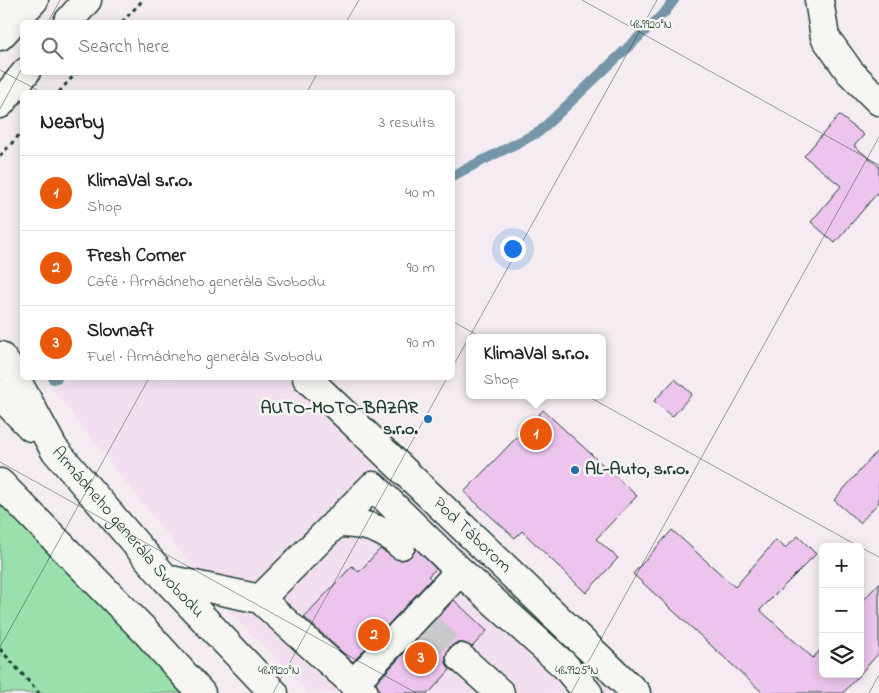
<!DOCTYPE html>
<html lang="en">
<head>
<meta charset="utf-8">
<style>
	:root { --surface:#fff; --page:#f2f2f2; --text:#202124; --muted:#757577; --line:#e0e0e0; --accent:#ea580c }
	body { margin:0; font-family:"Indie Flower",sans-serif; background:var(--page); color:var(--text) }
	.controls { position:absolute; right:15px; bottom:15px; display:grid; overflow:hidden; border-radius:8px; box-shadow:0 2px 12px #0003 }
	.controls button { width:45px; height:45px; display:grid; place-items:center; padding:0; border:0; border-bottom:1px solid var(--line); background:var(--surface); color:var(--text); font:25px sans-serif }
	.you { position:absolute; left:512px; top:248px; width:18px; height:18px; margin:-12px; border:4px solid #fff; border-radius:50%; background:#1a73e8; box-shadow:0 0 0 8px #1a73e833 }
	.badge { display:grid; place-items:center; width:32px; height:32px; border-radius:50%; background:var(--accent); color:#fff; font-size:16px; font-weight:700 }
	.pin { position:absolute; translate:-50% -50%; border:2px solid #fff; box-shadow:0 1px 5px #0006 }
	.popup { position:absolute; left:466px; top:334px; width:140px; height:65px; box-sizing:border-box; display:grid; place-content:center; border-radius:8px; background:var(--surface); filter:drop-shadow(0 1px 4px #0005); font-size:16px; white-space:nowrap; color:var(--muted) }
	.popup b { font-size:19px; color:var(--text) }
	.popup::after { content:''; position:absolute; left:50%; top:100%; margin-left:-10px; border:10px solid transparent; border-top-color:var(--surface) }
	.list { margin:0; padding:0; list-style:none }
	h2 { display:flex; justify-content:space-between; align-items:center; height:65px; margin:0; padding:0 20px; font-size:21px }
	h2 small { font-size:16px; font-weight:400; color:var(--muted) }
	.list li { display:grid; grid-template-columns:32px 1fr auto; gap:15px; align-items:center; box-sizing:border-box; height:75px; padding:0 20px; border-top:1px solid var(--line) }
	.list b { display:block; font-size:19px; white-space:nowrap }
	.list p { margin:0; font-size:16px; white-space:nowrap; color:var(--muted) }
	.list em { font-size:16px; font-style:normal; color:var(--muted) }
	.icon { flex:none; width:28px; height:28px; fill:none; stroke:currentColor; stroke-width:2; stroke-linecap:round; stroke-linejoin:round }
	.map { position:relative; flex:none; width:879px; height:693px; overflow:hidden }
	.search { position:absolute; background:var(--surface); box-shadow:0 2px 12px #0003; left:20px; top:20px; width:435px; height:55px; display:flex; align-items:center; gap:12px; box-sizing:border-box; padding:0 18px; border-radius:8px; color:var(--muted); font-size:19px }
	.panel { position:absolute; background:var(--surface); box-shadow:0 2px 12px #0003; left:20px; top:90px; width:435px; height:290px; border-radius:8px }
	.map>svg:first-child { display:block }
</style>
</head>
<body>
<div class="map">
<svg width="879" height="693" viewBox="0 0 879 693">
	<rect width="100%" height="100%" fill="#f4ecf1"/>
	<filter id="ink" filterUnits="userSpaceOnUse"><feTurbulence type="fractalNoise" baseFrequency=".02" numOctaves="2"/><feDisplacementMap in="SourceGraphic" scale="10" xChannelSelector="R" yChannelSelector="G"/><feConvolveMatrix kernelMatrix="1 2 1 2 8 2 1 2 1" color-interpolation-filters="sRGB"/></filter>
	<g filter="url(#ink)">
		<polygon fill="#f2e0f0" points="77,378 289,378 614,693 307,693 291,673 223,606 52,388"/>
		<polygon fill="#99e0ad" stroke="#5c8e70" points="0,488 185,693 0,693"/>
		<g fill="none" stroke-linecap="round" stroke-linejoin="round">
			<g stroke="#7596a9" stroke-width="10">
				<polyline points="452,176 539,132 665,12 674,0"/>
				<polyline points="53,379 57,378"/>
			</g>
		</g>
		<g fill="#ecc4ed" stroke="#1f3d34">
			<polygon points="839,115 864,135 854,146 879,166 879,191 835,243 811,222 841,186 804,156"/>
			<polygon points="675,379 692,394 672,417 654,401"/>
			<polygon points="543,410 637,496 596,539 618,558 586,593 522,531 515,538 464,492"/>
			<polygon points="879,449 879,502 860,523 834,500"/>
			<polygon points="672,530 735,587 776,540 785,548 798,536 816,554 760,610 813,658 823,647 823,674 860,674 843,693 763,693 633,574"/>
			<polygon points="380,549 399,560 407,559 416,549 436,569 428,576 431,579 353,662 304,617 352,566 359,572"/>
			<polygon points="879,583 879,653 860,674 860,604"/>
			<polygon points="454,600 487,631 472,647 464,643 456,643 450,647 446,655 446,663 450,670 429,693 381,693 376,683"/>
		</g>
		<g fill="none" stroke-linecap="round" stroke-linejoin="round">
			<polyline stroke="#c9c9cb" stroke-width="28" stroke-dasharray="28 14" stroke-linecap="butt" points="427,626 461,658"/>
			<g stroke="#1f3d34" stroke-width="31">
				<g id="minor">
					<polyline points="819,0 825,37 850,72 879,101"/>
					<polyline points="0,6 5,0"/>
					<path id="s1" d="M307,378L636,693"/>
					<path d="M336,523C362,523 381,527 401,545"/>
					<polyline points="166,579 260,599 364,693"/>
					<polyline points="260,599 373,486 460,571 565,666 588,693"/>
					<polyline points="461,658 500,693"/>
					<polyline points="354,683 460,571"/>
				</g>
			</g>
			<g stroke="#1f3d34" stroke-width="31">
				<g id="major">
					<polyline points="68,22 87,0"/>
					<polyline points="0,36 34,0"/>
					<polyline points="0,104 26,72"/>
					<path id="s2" d="M0,356L11,370L54,449L166,579L274,693"/>
					<polyline points="0,395 31,427"/>
					<polyline points="0,483 147,633 201,693"/>
				</g>
			</g>
			<g stroke="#1f3d34" stroke-width="3" stroke-dasharray="4 4" stroke-linecap="butt">
				<polyline points="122,22 143,0"/>
				<polyline points="59,92 77,72"/>
				<polyline points="0,156 22,132"/>
				<polyline points="0,649 39,693"/>
			</g>
			<use href="#minor" stroke="#f6f6f2" stroke-width="28"/>
			<use href="#major" stroke="#f6f6f2" stroke-width="28"/>
		</g>
	</g>
	<path fill="none" stroke="#1f3d34" stroke-width="1" stroke-opacity="0.45" d="M582,0L879,165M48,22L60,0M346,22L359,0M0,70L41,92M307,92L318,72M0,109L22,68M452,321L860,547M452,368L657,0M0,462L416,693M860,547L879,557M0,647L149,378M273,693L447,378M571,693L879,137M869,693L879,675"/>
	<g fill="#1f6fb2" stroke="#f6f6f2" stroke-width="2">
		<circle cx="428" cy="419" r="5"/>
		<circle cx="575" cy="470" r="5"/>
	</g>
	<g text-anchor="middle" dominant-baseline="central" stroke-width="5" stroke-linejoin="round" paint-order="stroke">
		<g font-size="18" font-weight="bold" fill="#1f3d34" stroke="#f6f6f2" text-anchor="end">
			<text x="418" y="409">AUTO-MOTO-BAZAR<tspan x="418" dy="21">s.r.o.</tspan></text>
			<text x="585" y="470" text-anchor="start">AL-Auto, s.r.o.</text>
		</g>
		<g font-size="18" fill="#1f3d34" stroke="#f6f6f2">
			<text stroke="none"><textPath href="#s2" startOffset="219">Armádneho generála Svobodu</textPath></text>
			<text stroke="none"><textPath href="#s1" startOffset="228">Pod Táborom</textPath></text>
		</g>
	</g>
	<g font-size="12" text-anchor="middle" fill="#1f3d34" stroke="#f6f6f2" stroke-width="5" stroke-linejoin="round" paint-order="stroke">
		<text x="651" y="28">48.9920°N</text>
		<text x="279" y="674">48.9920°N</text>
		<text x="577" y="674">48.9925°N</text>
	</g>
</svg>
<div class="controls">
<button>+</button>
<button>−</button>
<button><svg class="icon" aria-label="layers" viewBox="0 0 24 24"><path d="M12 4l9 5-9 5-9-5zM3 14l9 5 9-5"/></svg></button>
</div>
<div class="you"></div>
<div class="pin badge" style="left:536px;top:434px">1</div>
<div class="popup"><b>KlimaVal s.r.o.</b>Shop</div>
<div class="pin badge" style="left:374px;top:635px">2</div>
<div class="pin badge" style="left:421px;top:658px">3</div>
<div class="search"><svg class="icon" aria-label="search" viewBox="0 0 24 24"><circle cx="10" cy="10" r="6"/><path d="M15 15l6 6"/></svg>Search here</div>
<section class="panel">
<h2>Nearby<small>3 results</small></h2>
<ul class="list">
<li><span class="badge">1</span><div><b>KlimaVal s.r.o.</b><p>Shop</p></div><em>40 m</em></li>
<li><span class="badge">2</span><div><b>Fresh Corner</b><p>Café · Armádneho generála Svobodu</p></div><em>90 m</em></li>
<li><span class="badge">3</span><div><b>Slovnaft</b><p>Fuel · Armádneho generála Svobodu</p></div><em>90 m</em></li>
</ul>
</section>
</div>
</body>
</html>
